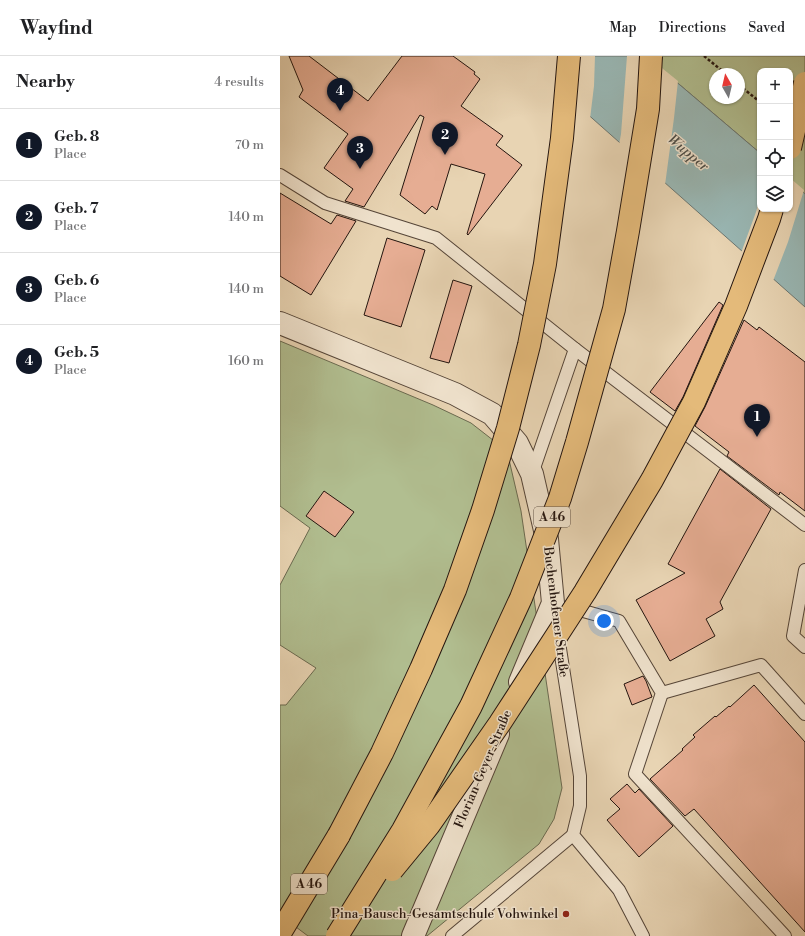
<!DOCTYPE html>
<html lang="en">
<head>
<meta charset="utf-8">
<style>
	:root { --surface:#fff; --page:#f6f6f6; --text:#202124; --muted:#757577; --line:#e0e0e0; --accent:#111827 }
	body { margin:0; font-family:"Libre Bodoni",serif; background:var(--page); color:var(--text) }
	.controls { position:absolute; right:12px; top:12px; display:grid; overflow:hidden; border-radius:8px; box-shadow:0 1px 3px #0004 }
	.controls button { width:36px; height:36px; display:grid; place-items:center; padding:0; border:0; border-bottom:1px solid var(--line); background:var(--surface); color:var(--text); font:20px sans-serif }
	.compass { position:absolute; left:429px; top:12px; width:36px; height:36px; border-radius:50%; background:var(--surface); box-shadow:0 1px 3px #0004; rotate:352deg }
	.you { position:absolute; left:324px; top:565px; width:14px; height:14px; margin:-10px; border:3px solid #fff; border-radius:50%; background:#1a73e8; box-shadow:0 0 0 6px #1a73e833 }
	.badge { display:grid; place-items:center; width:26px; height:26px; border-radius:50%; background:var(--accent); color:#fff; font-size:13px; font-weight:700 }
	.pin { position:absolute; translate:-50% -33px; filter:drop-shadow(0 1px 2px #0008) }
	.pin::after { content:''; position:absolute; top:21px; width:14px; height:12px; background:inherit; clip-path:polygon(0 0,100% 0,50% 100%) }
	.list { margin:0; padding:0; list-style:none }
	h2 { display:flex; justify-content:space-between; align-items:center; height:52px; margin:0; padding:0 16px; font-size:17px }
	h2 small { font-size:13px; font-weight:400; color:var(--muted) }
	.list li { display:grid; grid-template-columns:26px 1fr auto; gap:12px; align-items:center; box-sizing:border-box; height:72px; padding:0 16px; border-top:1px solid var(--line) }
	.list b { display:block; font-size:15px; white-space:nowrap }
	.list p { margin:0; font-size:13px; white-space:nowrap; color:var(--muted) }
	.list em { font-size:13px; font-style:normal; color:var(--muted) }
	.icon { flex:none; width:22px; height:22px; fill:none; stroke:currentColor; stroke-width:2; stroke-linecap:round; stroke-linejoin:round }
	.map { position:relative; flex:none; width:525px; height:880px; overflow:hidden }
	header { display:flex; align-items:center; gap:24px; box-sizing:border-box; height:56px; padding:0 20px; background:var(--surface); border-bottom:1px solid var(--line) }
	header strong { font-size:19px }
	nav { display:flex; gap:22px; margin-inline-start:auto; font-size:14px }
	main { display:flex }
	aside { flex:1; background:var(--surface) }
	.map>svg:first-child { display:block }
</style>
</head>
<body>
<header>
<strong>Wayfind</strong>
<nav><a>Map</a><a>Directions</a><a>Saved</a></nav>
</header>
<main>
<aside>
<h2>Nearby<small>4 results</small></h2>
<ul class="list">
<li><span class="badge">1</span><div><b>Geb. 8</b><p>Place</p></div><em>70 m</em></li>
<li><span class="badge">2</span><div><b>Geb. 7</b><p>Place</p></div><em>140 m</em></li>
<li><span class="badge">3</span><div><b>Geb. 6</b><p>Place</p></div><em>140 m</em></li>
<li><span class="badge">4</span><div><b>Geb. 5</b><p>Place</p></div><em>160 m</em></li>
</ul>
</aside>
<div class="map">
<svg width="525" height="880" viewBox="0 0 525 880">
	<rect width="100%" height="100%" fill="#e8d4b3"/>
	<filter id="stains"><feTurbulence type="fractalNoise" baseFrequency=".005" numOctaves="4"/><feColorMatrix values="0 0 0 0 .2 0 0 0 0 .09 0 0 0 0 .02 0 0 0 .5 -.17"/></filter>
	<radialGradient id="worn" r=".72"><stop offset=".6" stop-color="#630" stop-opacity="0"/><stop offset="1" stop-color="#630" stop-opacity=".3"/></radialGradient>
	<g fill="#b1be90" stroke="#6a6a50" fill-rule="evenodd">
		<path d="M364,0H525V138L510,124V15H480V97L400,29ZM435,18H459V42H435Z"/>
		<polygon points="0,285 153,349 191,367 227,395 241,455 282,732 274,763 259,788 147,880 28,880 0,859 0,649 6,649 36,612 0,589 0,529 30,472 0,450"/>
	</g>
	<polygon fill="#99b7b4" stroke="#6a7672" points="242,0 364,0 400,29 480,97 480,153 510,153 510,124 525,138 525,251"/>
	<g fill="#e8d4b3">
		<polygon points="240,0 315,0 314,30 310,63"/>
		<polygon points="347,0 367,0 398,25 394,62 385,129 339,89 341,78"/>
		<polygon points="510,122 524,134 508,186 493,225 461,197 476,156 480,142 480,153 510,153"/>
	</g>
	<g fill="#e6ad93" stroke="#24150f">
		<polygon points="9,0 29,0 88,45 122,0 173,0 195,16 194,18 200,23 181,50 223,80 216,89 242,109 188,179 187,178 205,118 171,108 157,154 152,150 145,158 120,139 144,61 140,59 84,151 65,145 73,133 44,112 68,78 19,41 23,34"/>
		<polygon points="0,137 51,168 57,159 76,165 31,239 0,220"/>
		<polygon points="107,182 145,194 121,271 84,259"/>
		<polygon points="173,224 192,230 169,307 150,302"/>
		<polygon points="439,246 443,249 403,341 395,355 370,336"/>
		<polygon points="464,264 477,274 479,271 525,306 525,455 500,436 499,439 447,400 449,396 415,370 425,351"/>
		<polygon points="440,413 491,453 440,546 443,553 426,563 435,580 390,605 356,544 405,517 388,508"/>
		<polygon points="44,435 74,456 55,481 26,460"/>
		<polygon points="363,620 366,625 372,641 352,649 344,628"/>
		<polygon points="474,629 525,686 525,876 414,753 405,760 370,723 403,694 402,693 415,681 413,679 435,660 436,661 449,650 450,651"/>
		<polygon points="347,728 355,737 359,733 393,770 359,801 327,764 340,753 330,743"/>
	</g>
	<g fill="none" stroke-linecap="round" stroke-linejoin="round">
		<g stroke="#554538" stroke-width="14">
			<g id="service">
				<polyline points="0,119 45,147 156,182 295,293 525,469"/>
				<polyline points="252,418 295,293"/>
				<polyline points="525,514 513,580 525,591"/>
				<polyline points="289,551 339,565 382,637 355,718 505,880"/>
				<polyline points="278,580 300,720 300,750 293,779 339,834 363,880"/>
				<polyline points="382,637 481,609 525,658"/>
				<polyline points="172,880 293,779"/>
			</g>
		</g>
		<g stroke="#554538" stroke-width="24">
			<g id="minor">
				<polyline points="0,267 175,338 212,358 237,387 252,418 267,483 273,547 240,626"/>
				<polyline points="133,880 218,678"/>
			</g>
		</g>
		<g stroke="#24150f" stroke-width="24">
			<polyline id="motorway" points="0,877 59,779"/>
		</g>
		<g stroke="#24150f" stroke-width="2.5" stroke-dasharray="3 2" stroke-linecap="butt">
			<polyline points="424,0 446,18"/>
			<polyline points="459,29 480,46"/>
		</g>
		<use href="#service" stroke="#f0e3ce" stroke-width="12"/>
		<use href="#minor" stroke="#f0e3ce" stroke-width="22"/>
		<use href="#motorway" stroke="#e4ba7a" stroke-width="22"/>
		<g stroke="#24150f" stroke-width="24" stroke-linecap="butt">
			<g id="motorway-bridge">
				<polyline points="510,92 525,27"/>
				<polyline points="59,779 102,697 141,613 175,534 203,454 228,372 249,289 265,208 282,82 289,0"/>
				<polyline points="112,814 149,769 220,667 305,536 372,424 414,346 456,250 489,163 492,153"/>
				<polyline points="57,880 123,774 191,650 241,542 280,442 297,386 334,253 348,175 368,53 371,0"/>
			</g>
		</g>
		<use href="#motorway-bridge" stroke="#e4ba7a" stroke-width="22"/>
	</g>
	<circle fill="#8f2418" stroke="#f0e3ce" stroke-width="1.5" cx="286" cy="858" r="4"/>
	<g text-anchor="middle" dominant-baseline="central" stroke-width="3" stroke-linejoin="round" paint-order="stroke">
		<g fill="#f0e3ce" stroke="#615348" stroke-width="1">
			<rect x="254" y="451" width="36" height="20" rx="3"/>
			<rect x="11" y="818" width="36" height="20" rx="3"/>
		</g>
		<g font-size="12" font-weight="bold" fill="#24150f">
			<text x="272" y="461">A 46</text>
			<text x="29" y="828">A 46</text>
		</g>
		<g font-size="13" fill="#24150f" stroke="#f0e3ce">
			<text transform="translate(276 556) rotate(83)">Buchenhofener Straße</text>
			<text transform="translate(203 713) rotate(-67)">Florian-Geyer-Straße</text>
		</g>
		<g font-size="13" fill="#24150f" stroke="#f0e3ce" text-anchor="end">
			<text x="278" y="858">Pina-Bausch-Gesamtschule Vohwinkel</text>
		</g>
		<g font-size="14" font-style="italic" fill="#4d4e49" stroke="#f0e3ce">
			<text transform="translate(408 97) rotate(40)">Wupper</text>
		</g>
	</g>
	<rect width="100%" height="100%" filter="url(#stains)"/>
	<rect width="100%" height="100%" fill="url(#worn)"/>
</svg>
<div class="controls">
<button>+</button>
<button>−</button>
<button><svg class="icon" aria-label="locate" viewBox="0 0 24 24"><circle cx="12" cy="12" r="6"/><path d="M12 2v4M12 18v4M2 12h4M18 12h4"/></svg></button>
<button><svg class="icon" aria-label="layers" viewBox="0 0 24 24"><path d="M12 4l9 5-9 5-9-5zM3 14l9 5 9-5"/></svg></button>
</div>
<svg class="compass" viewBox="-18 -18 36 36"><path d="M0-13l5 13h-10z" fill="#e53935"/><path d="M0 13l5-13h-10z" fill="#757577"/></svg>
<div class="you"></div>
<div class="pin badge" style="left:477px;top:381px">1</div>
<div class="pin badge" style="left:165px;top:99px">2</div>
<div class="pin badge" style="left:80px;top:113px">3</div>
<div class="pin badge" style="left:60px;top:55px">4</div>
</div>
</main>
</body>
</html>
